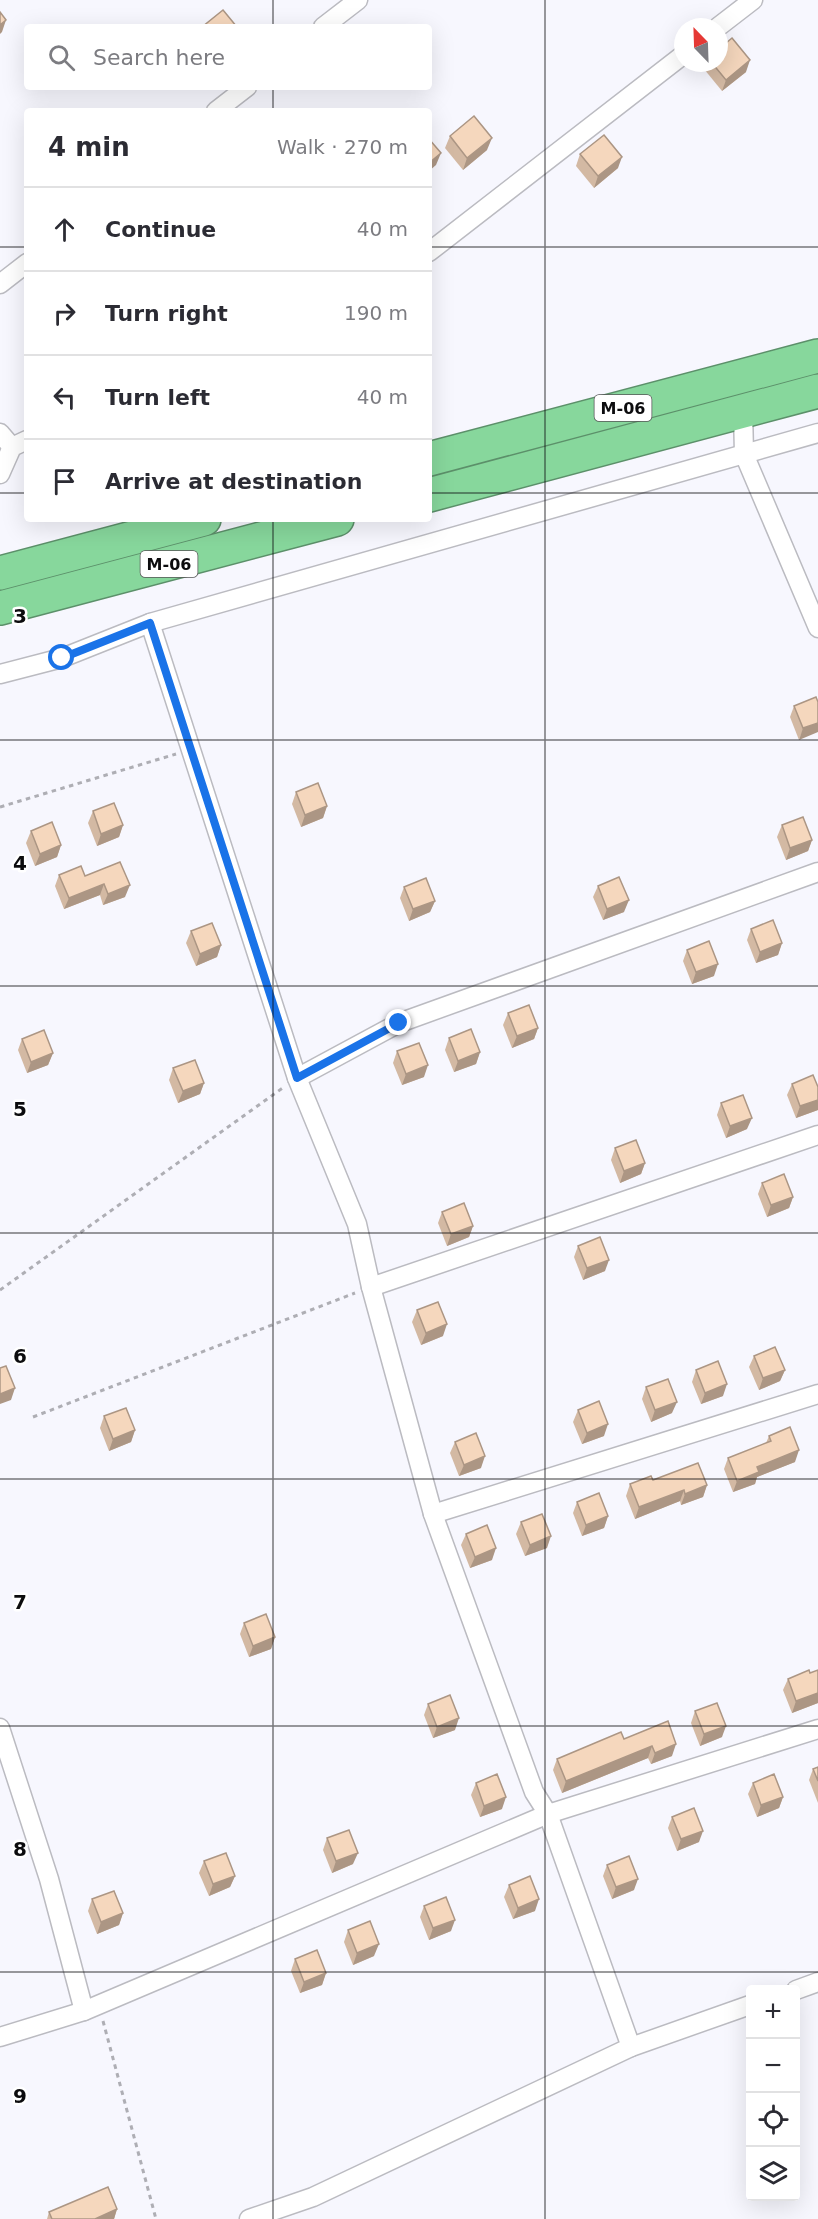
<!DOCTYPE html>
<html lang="en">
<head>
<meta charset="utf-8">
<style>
	:root { --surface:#fff; --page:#f2f2f3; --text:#2b2b33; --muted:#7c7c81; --line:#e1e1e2 }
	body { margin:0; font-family:"DejaVu Sans",sans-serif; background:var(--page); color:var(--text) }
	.controls { position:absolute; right:18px; bottom:18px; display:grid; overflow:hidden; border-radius:6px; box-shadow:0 6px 24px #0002 }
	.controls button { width:54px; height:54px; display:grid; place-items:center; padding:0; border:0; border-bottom:2px solid var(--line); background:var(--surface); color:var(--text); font:30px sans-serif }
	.compass { position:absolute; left:674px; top:18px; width:54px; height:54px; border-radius:50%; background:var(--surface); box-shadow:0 6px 24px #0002; rotate:337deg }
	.stop { position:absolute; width:18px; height:18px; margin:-14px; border:4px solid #1a73e8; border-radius:50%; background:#fff }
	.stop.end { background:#1a73e8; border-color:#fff; box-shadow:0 2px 6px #0008 }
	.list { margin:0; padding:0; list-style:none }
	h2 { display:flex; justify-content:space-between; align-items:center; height:78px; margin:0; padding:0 24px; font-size:26px }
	h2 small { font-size:20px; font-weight:400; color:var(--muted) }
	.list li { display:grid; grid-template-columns:39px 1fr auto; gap:18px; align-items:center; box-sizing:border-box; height:84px; padding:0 24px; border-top:2px solid var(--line) }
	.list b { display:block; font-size:22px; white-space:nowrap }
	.list em { font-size:20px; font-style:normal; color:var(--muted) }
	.icon { flex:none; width:33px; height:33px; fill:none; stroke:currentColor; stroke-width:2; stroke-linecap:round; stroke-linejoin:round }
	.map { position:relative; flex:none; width:818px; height:2219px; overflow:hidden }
	.search { position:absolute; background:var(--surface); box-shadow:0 6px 24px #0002; left:24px; top:24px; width:408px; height:66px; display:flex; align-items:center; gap:15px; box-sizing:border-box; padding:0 21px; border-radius:6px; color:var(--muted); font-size:22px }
	.panel { position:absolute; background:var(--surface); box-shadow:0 6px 24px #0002; left:24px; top:108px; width:408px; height:414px; border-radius:6px }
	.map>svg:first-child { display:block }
</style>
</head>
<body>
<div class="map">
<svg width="818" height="2219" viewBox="0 0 818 2219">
	<rect width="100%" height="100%" fill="#f7f7fe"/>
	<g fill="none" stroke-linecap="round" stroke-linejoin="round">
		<g stroke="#bbbbc1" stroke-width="21">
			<g id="street">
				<polyline points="323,27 358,0"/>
				<polyline points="718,27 753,0"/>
				<polyline points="216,111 247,87"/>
				<polyline points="429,252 683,55"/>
				<polyline points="0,284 27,263"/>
				<polyline points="743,411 744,454 818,628"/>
				<polyline points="0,433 12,447"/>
				<polyline points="0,474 12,447 27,440"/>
				<polyline points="150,623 297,1078 357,1224 371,1287 433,1514 534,1792 548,1814 631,2047"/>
				<polyline points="0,674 62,658 150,623 818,433"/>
				<polyline points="297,1078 399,1023 818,872"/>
				<polyline points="371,1287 818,1135"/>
				<polyline points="433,1514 818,1394"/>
				<polyline points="0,1728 49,1879 84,2011"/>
				<polyline points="796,1990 818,1982"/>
				<polyline points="0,2037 84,2011 548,1814 818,1729"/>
				<polyline points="249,2219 313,2197 631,2047 750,2005"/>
			</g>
		</g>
		<g stroke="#5c906a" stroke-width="36">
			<g id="highway">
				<polyline points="429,459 818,356"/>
				<polyline points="429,495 818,391"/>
				<polyline points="0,573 204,519"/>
				<polyline points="0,608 337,519"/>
			</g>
		</g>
		<g stroke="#aeaeb4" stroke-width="3" stroke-dasharray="4.5 4.5" stroke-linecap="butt">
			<polyline points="0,807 176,754"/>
			<polyline points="0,1290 284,1087"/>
			<polyline points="33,1417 355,1293"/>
			<polyline points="103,2021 156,2219"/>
		</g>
		<use href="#street" stroke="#fff" stroke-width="18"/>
		<use href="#highway" stroke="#87d79c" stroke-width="33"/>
	</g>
	<g fill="#d3b9a3">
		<polygon points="706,63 719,63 746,72 722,91 704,69"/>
		<polygon points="450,136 487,150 463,170 445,148"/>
		<polygon points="580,154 618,168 594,188 576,166"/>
		<polygon points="816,697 799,740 790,717 794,706"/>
		<polygon points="296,792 327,806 323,818 301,827 292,804"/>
		<polygon points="93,811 123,825 119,837 97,846 88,823"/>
		<polygon points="782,825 812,840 808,851 786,860 777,837"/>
		<polygon points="31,831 61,845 57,857 35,866 26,843"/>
		<polygon points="120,862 125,897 103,905 100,895 64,909 55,886 59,875 85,876"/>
		<polygon points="598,886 624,912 603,920 593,897"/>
		<polygon points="404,887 435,901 430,912 409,921 400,898"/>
		<polygon points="751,929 782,943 778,955 756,963 747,940"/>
		<polygon points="191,931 221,945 217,957 196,966 186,943"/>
		<polygon points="687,950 714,976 692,984 683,961"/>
		<polygon points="508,1013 538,1028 534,1039 512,1048 503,1025"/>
		<polygon points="449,1038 480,1052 476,1064 454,1072 445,1050"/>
		<polygon points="22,1039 53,1053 48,1065 27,1073 18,1050"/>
		<polygon points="397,1051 424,1077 402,1085 393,1063"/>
		<polygon points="173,1068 204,1083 200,1094 178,1103 169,1080"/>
		<polygon points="792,1084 818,1087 818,1110 796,1118 787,1095"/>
		<polygon points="721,1103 747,1129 726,1138 717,1115"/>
		<polygon points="615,1148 645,1163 641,1174 620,1183 611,1160"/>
		<polygon points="762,1183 793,1197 789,1208 767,1217 758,1194"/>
		<polygon points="442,1212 473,1226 469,1237 447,1246 438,1223"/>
		<polygon points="578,1246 605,1271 583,1280 574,1257"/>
		<polygon points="417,1310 443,1336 421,1345 412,1322"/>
		<polygon points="754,1356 785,1370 780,1381 759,1390 749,1367"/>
		<polygon points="696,1370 723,1396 701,1404 692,1382"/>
		<polygon points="646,1387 672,1413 651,1422 642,1399"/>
		<polygon points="578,1410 604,1436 582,1444 573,1422"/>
		<polygon points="104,1416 135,1430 131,1442 109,1451 100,1428"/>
		<polygon points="769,1436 795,1462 757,1477 755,1484 733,1492 724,1469 728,1458 766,1443"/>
		<polygon points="455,1442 481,1468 459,1476 450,1453"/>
		<polygon points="630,1484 707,1485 703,1497 681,1505 680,1501 635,1519 626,1496"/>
		<polygon points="577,1502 608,1516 604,1528 582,1536 573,1513"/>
		<polygon points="521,1522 547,1548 525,1556 516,1534"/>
		<polygon points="466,1534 492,1560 470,1568 461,1545"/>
		<polygon points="244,1623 275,1637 271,1649 249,1657 240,1634"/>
		<polygon points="818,1670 818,1703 792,1713 783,1690 788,1679 810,1673"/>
		<polygon points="428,1704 455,1730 433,1738 424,1715"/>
		<polygon points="695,1711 722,1737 700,1746 691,1723"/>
		<polygon points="668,1721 672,1756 651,1764 648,1758 562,1793 553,1770 557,1759 624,1739"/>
		<polygon points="818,1767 818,1803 809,1780 813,1769"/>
		<polygon points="476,1783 502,1809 480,1817 471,1795"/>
		<polygon points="753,1783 783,1797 779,1808 757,1817 748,1794"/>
		<polygon points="672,1817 699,1842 677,1851 668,1828"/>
		<polygon points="327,1838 353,1864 332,1873 323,1850"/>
		<polygon points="204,1861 235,1876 230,1887 209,1896 199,1873"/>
		<polygon points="607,1865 634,1890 612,1899 603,1876"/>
		<polygon points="509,1885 535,1911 513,1919 504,1897"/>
		<polygon points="92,1899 123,1913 119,1925 97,1934 88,1911"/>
		<polygon points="424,1906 451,1931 429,1940 420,1917"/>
		<polygon points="348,1930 374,1956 353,1965 344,1942"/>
		<polygon points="295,1959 326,1973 322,1985 300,1993 291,1971"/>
		<polygon points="117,2209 114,2219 47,2219 49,2212"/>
	</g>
	<g fill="#ac9684">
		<polygon points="6,20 2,32 0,34 0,25"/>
		<polygon points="750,60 746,72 722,91 726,80"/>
		<polygon points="492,138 487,150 463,170 467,158"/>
		<polygon points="441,153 436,165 429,171 429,163"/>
		<polygon points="622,157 618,168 594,188 598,176"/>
		<polygon points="818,723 818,732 799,740 803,728"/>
		<polygon points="327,806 323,818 301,827 305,815"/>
		<polygon points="123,825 119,837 97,846 101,834"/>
		<polygon points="812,840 808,851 786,860 790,848"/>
		<polygon points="61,845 57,857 35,866 40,854"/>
		<polygon points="104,884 100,895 64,909 69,898"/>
		<polygon points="130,885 125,897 103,905 108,894"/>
		<polygon points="629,900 624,912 603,920 607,909"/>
		<polygon points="435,901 430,912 409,921 413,909"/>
		<polygon points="782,943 778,955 756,963 760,952"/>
		<polygon points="221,945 217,957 196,966 200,954"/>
		<polygon points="718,964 714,976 692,984 696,972"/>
		<polygon points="538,1028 534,1039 512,1048 517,1036"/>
		<polygon points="480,1052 476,1064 454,1072 458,1061"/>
		<polygon points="53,1053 48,1065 27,1073 31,1062"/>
		<polygon points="428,1065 424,1077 402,1085 406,1074"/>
		<polygon points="204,1083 200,1094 178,1103 183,1091"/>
		<polygon points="818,1100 818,1110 796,1118 800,1106"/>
		<polygon points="752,1118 747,1129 726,1138 730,1126"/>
		<polygon points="645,1163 641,1174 620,1183 624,1171"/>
		<polygon points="793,1197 789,1208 767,1217 771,1205"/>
		<polygon points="473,1226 469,1237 447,1246 451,1234"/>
		<polygon points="609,1260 605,1271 583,1280 587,1268"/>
		<polygon points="447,1324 443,1336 421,1345 426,1333"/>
		<polygon points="785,1370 780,1381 759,1390 763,1378"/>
		<polygon points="727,1384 723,1396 701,1404 705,1393"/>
		<polygon points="15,1388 11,1400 0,1404 0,1394"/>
		<polygon points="677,1402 672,1413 651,1422 655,1410"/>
		<polygon points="608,1424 604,1436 582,1444 587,1433"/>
		<polygon points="135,1430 131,1442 109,1451 113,1439"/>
		<polygon points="799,1450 795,1462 757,1477 755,1484 733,1492 737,1481 757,1467"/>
		<polygon points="485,1456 481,1468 459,1476 464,1465"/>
		<polygon points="707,1485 703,1497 681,1505 685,1494"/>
		<polygon points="684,1490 680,1501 635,1519 639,1507"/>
		<polygon points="608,1516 604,1528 582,1536 586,1525"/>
		<polygon points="551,1536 547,1548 525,1556 530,1545"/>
		<polygon points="496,1548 492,1560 470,1568 475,1557"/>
		<polygon points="275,1637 271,1649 249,1657 253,1646"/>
		<polygon points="818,1693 818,1703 792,1713 796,1701"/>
		<polygon points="459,1718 455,1730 433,1738 437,1727"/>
		<polygon points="726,1726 722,1737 700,1746 704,1734"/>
		<polygon points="676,1744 672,1756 651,1764 655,1753"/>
		<polygon points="652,1746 648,1758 562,1793 566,1781"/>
		<polygon points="506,1797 502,1809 480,1817 484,1806"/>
		<polygon points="783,1797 779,1808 757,1817 761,1805"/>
		<polygon points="703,1831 699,1842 677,1851 681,1839"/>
		<polygon points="358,1853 353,1864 332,1873 336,1861"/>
		<polygon points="235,1876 230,1887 209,1896 213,1884"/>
		<polygon points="638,1879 634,1890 612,1899 616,1887"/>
		<polygon points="539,1899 535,1911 513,1919 518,1908"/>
		<polygon points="123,1913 119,1925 97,1934 101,1922"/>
		<polygon points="455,1920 451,1931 429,1940 433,1928"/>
		<polygon points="379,1944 374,1956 353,1965 357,1953"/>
		<polygon points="326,1973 322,1985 300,1993 304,1982"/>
		<polygon points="117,2209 114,2219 95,2219"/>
	</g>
	<g fill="#f5d7bd" stroke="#ac9684" stroke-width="1.5">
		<polygon points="223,10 237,27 202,27"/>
		<polygon points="0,12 6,20 0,25"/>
		<polygon points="732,38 750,60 726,80 712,63 719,63 719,49"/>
		<polygon points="474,116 492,138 467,158 450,136"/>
		<polygon points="604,135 622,157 598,176 580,154"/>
		<polygon points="429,139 441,153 429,163"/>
		<polygon points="816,697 818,702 818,723 803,728 794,706"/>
		<polygon points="318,783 327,806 305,815 296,792"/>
		<polygon points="114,803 123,825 101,834 93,811"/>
		<polygon points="803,817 812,840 790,848 782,825"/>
		<polygon points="52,822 61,845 40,854 31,831"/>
		<polygon points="120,862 130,885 108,894 104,884 69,898 59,875 81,866 85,876"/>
		<polygon points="619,877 629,900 607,909 598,886"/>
		<polygon points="426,878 435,901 413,909 404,887"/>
		<polygon points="773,920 782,943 760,952 751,929"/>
		<polygon points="212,923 221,945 200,954 191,931"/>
		<polygon points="709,941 718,964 696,972 687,950"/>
		<polygon points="529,1005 538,1028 517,1036 508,1013"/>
		<polygon points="471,1029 480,1052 458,1061 449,1038"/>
		<polygon points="44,1030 53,1053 31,1062 22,1039"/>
		<polygon points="419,1043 428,1065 406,1074 397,1051"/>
		<polygon points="195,1060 204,1083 183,1091 173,1068"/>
		<polygon points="813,1075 818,1087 818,1100 800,1106 792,1084"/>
		<polygon points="743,1095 752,1118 730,1126 721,1103"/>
		<polygon points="636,1140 645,1163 624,1171 615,1148"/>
		<polygon points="784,1174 793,1197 771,1205 762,1183"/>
		<polygon points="464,1203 473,1226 451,1234 442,1212"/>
		<polygon points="600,1237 609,1260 587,1268 578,1246"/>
		<polygon points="438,1302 447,1324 426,1333 417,1310"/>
		<polygon points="775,1347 785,1370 763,1378 754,1356"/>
		<polygon points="718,1361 727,1384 705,1393 696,1370"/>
		<polygon points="6,1366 15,1388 0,1394 0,1368"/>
		<polygon points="668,1379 677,1402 655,1410 646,1387"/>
		<polygon points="599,1401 608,1424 587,1433 578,1410"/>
		<polygon points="126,1408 135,1430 113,1439 104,1416"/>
		<polygon points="790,1427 799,1450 757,1467 759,1472 737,1481 728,1458 771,1441 769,1436"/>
		<polygon points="476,1433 485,1456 464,1465 455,1442"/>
		<polygon points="698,1463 707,1485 685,1494 684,1490 639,1507 630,1484 651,1476 653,1480"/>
		<polygon points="599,1493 608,1516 586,1525 577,1502"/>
		<polygon points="542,1514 551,1536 530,1545 521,1522"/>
		<polygon points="487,1525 496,1548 475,1557 466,1534"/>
		<polygon points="266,1614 275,1637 253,1646 244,1623"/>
		<polygon points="809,1670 810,1673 818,1670 818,1693 796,1701 788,1679"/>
		<polygon points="450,1695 459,1718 437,1727 428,1704"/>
		<polygon points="717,1703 726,1726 704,1734 695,1711"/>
		<polygon points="668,1721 676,1744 655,1753 652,1746 566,1781 557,1759 621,1732 624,1739"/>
		<polygon points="818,1767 818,1781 813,1769"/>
		<polygon points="497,1774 506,1797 484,1806 476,1783"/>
		<polygon points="774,1774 783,1797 761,1805 753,1783"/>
		<polygon points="694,1808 703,1831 681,1839 672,1817"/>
		<polygon points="349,1830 358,1853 336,1861 327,1838"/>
		<polygon points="226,1853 235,1876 213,1884 204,1861"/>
		<polygon points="629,1856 638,1879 616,1887 607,1865"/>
		<polygon points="530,1876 539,1899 518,1908 509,1885"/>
		<polygon points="114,1891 123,1913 101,1922 92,1899"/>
		<polygon points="446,1897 455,1920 433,1928 424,1906"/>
		<polygon points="370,1921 379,1944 357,1953 348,1930"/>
		<polygon points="317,1950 326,1973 304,1982 295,1959"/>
		<polygon points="108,2187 117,2209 95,2219 52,2219 49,2212"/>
	</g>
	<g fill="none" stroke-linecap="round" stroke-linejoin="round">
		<polyline stroke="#1a73e8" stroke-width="8" points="62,658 150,623 297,1078 399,1023"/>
	</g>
	<path fill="none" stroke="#0c0c0e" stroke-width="1.5" stroke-opacity="0.55" d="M273,0V27M545,0V2219M273,87V111M0,247H27M429,247H818M0,493H27M429,493H818M273,519V2219M0,740H818M0,986H818M0,1233H818M0,1479H818M0,1726H818M0,1972H818"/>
	<g text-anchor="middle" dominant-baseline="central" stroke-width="5" stroke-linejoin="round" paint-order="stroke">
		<g fill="#fff" stroke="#555556" stroke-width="1.5">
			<rect x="594.5" y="395" width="57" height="26" rx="4.5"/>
			<rect x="140.5" y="551" width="57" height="26" rx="4.5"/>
		</g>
		<g font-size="16" font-weight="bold" fill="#0c0c0e">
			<text x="623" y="408">М-06</text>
			<text x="169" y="564">М-06</text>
		</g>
	</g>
	<g font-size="20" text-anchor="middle" font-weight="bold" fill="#0c0c0e" stroke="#fff" stroke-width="5" stroke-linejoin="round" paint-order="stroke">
		<text x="20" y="623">3</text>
		<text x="20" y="870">4</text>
		<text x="20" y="1116">5</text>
		<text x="20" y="1363">6</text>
		<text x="20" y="1609">7</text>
		<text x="20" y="1856">8</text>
		<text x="20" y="2103">9</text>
	</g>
</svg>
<div class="controls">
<button>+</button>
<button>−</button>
<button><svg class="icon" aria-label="locate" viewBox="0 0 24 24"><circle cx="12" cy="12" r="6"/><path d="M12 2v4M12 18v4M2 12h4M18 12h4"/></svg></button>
<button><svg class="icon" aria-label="layers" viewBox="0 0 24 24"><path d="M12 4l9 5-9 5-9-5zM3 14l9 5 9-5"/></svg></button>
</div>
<svg class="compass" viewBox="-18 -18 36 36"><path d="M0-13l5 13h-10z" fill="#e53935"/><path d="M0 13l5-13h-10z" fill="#7c7c81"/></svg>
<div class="stop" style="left:62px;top:658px"></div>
<div class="stop end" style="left:399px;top:1023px"></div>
<div class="search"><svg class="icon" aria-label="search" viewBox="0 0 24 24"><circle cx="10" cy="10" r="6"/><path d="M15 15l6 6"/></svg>Search here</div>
<section class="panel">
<h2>4 min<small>Walk · 270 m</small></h2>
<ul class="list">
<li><svg class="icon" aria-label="ahead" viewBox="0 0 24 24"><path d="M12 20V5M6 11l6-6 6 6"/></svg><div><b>Continue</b></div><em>40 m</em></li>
<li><svg class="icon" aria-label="right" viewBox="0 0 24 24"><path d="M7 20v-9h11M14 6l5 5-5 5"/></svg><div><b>Turn right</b></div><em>190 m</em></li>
<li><svg class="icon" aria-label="left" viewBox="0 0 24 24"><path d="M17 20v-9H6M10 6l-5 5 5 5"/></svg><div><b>Turn left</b></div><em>40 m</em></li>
<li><svg class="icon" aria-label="arrive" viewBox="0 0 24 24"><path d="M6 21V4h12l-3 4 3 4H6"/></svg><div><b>Arrive at destination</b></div></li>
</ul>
</section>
</div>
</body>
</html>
